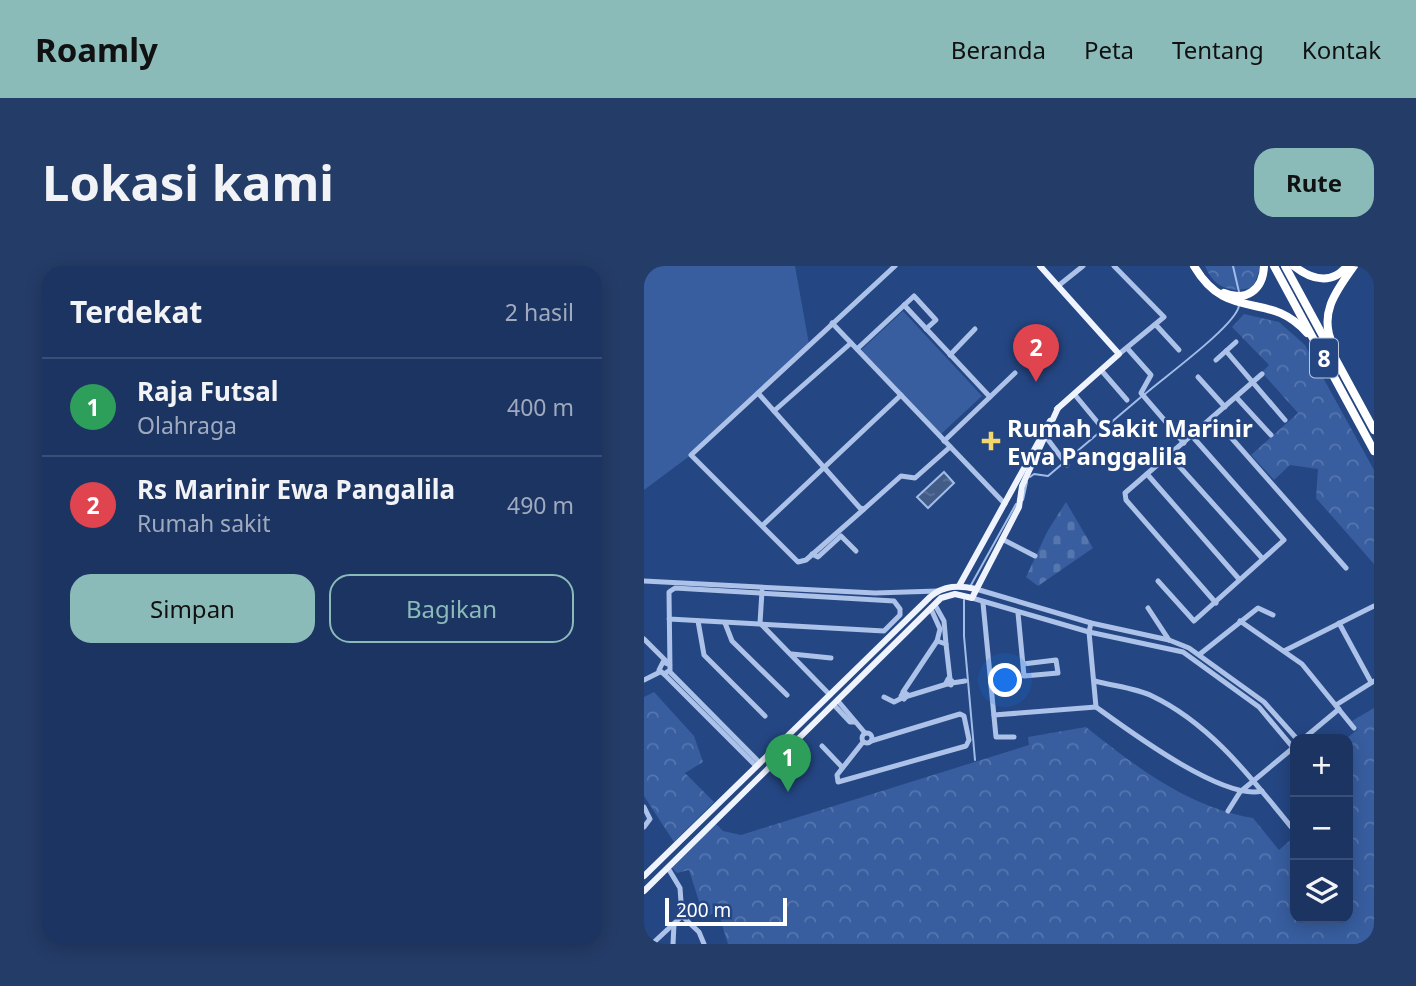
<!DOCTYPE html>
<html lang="id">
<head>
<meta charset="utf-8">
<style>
	:root { --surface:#1b3462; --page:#243c68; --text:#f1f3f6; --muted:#a0aabe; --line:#394f77; --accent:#8bbbb9 }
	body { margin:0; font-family:"Noto Sans",sans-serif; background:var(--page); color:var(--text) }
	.controls { position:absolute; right:21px; bottom:21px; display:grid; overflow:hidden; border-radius:14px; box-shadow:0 4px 18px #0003 }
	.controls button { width:63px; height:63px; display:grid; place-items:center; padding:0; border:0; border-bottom:2px solid var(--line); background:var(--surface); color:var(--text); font:35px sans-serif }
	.scale { position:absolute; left:21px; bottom:18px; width:122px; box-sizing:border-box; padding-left:7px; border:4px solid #fff; border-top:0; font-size:19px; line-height:24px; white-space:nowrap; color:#fff; -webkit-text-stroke:5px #244683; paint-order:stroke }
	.you { position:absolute; left:362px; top:415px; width:24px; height:24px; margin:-18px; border:5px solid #fff; border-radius:50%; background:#1a73e8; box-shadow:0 0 0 10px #1a73e833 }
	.badge { display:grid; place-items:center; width:46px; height:46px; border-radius:50%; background:var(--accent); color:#fff; font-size:23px; font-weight:700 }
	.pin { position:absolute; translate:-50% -58px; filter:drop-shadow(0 2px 4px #0008) }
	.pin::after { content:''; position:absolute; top:37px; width:24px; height:21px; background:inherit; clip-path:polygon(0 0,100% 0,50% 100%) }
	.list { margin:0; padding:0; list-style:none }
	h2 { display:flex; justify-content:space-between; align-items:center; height:91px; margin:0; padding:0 28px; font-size:30px }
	h2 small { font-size:23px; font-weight:400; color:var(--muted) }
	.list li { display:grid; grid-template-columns:46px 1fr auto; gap:21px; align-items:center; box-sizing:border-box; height:98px; padding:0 28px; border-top:2px solid var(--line) }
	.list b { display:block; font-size:26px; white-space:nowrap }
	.list p { margin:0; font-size:23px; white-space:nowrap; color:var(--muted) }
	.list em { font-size:23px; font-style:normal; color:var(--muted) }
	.actions { display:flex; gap:14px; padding:21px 28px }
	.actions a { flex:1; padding:16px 0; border:2px solid var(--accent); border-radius:21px; text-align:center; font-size:24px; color:var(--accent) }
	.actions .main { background:var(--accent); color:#111 }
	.icon { flex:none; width:38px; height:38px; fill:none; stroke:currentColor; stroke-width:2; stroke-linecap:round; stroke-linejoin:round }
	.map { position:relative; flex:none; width:730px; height:678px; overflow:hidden; border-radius:21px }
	header { display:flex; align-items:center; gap:42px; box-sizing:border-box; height:98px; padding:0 35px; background:var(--accent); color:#111 }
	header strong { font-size:33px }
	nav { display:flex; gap:38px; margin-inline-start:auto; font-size:24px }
	.intro { display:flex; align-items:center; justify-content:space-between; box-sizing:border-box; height:168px; padding:0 42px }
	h1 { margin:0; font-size:49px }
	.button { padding:18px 32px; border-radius:21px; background:var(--accent); color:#111; font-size:24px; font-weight:700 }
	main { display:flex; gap:42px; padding:0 42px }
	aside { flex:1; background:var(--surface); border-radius:21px; box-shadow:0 4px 18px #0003 }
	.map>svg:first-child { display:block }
</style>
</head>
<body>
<header>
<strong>Roamly</strong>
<nav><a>Beranda</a><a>Peta</a><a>Tentang</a><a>Kontak</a></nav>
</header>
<div class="intro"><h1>Lokasi kami</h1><a class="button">Rute</a></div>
<main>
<aside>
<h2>Terdekat<small>2 hasil</small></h2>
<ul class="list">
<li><span class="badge" style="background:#2e9e5b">1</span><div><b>Raja Futsal</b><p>Olahraga</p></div><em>400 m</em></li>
<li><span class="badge" style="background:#e0444e">2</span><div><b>Rs Marinir Ewa Pangalila</b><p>Rumah sakit</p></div><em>490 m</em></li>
</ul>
<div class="actions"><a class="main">Simpan</a><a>Bagikan</a></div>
</aside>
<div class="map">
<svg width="730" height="678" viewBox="0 0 730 678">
	<defs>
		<pattern id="forest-crowns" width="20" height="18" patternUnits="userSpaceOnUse" patternTransform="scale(1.75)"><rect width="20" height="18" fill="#385ea0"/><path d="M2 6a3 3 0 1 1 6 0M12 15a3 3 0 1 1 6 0" fill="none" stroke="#5676ae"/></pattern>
		<pattern id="cemetery-stones" width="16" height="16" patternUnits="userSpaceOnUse" patternTransform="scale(1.75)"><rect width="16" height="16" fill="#385ea0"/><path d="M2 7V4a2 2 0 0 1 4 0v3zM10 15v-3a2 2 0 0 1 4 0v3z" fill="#5676ae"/></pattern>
		<pattern id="water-ripples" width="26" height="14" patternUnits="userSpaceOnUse" patternTransform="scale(1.75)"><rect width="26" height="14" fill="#425b87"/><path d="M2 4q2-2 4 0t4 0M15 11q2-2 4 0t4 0" fill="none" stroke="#5e7499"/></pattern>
	</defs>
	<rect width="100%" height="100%" fill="#244683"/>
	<g fill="#385ea0">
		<polygon points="0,0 151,0 165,78 47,189 0,224"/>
		<polygon points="259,45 338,130 297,168 216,85"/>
	</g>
	<g fill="url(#forest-crowns)">
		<path d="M561,0H616V3L609,21C587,28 570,22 561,0Z"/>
		<polygon points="600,48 635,56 661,79 730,204 730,298 672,232 674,203 646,199 630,214 607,189 654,147 621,110 619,105 625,99 588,61"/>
		<polygon points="10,426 50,470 59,496 41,507 70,536 30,576 0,530 0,431"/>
		<path d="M730,442V678H84L74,646L60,651L45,604L33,607L27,601L72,558L79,565L97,569L385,479L384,471L442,461C492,501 544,541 609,552L635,584L651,570V652H704L702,473L714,463L708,455Z"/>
	</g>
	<polygon fill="url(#cemetery-stones)" points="422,236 449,282 394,320 382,311 403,266"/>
	<polygon fill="url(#water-ripples)" stroke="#a0bce9" stroke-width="2" points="300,206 310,217 284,242 273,231"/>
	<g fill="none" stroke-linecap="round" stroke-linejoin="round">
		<g stroke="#a0bce9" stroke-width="2">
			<polyline points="589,0 595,26"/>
			<path d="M501,128C519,112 594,58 595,39"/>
			<polyline points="386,211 390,208 404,210 497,131"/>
			<polyline points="379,234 383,216"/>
			<polyline points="327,319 372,238"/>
			<polyline points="320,334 320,370 331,494"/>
		</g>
		<g stroke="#acc2e8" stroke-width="5">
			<polyline points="470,0 520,51 475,88"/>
			<polyline points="414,20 439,0"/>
			<polyline points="260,39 346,131"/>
			<polyline points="188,57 361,238"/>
			<polyline points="512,59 535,84"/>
			<polyline points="483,82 507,109 497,127 540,177"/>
			<polyline points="213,83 270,30 292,54 282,63"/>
			<polyline points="582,85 592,76"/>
			<polyline points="306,89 331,63"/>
			<polyline points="572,94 582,85 641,154"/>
			<polyline points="457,104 483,134"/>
			<polyline points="554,111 581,141"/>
			<polyline points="114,127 216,242 220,243 257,210 271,212 306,181"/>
			<polyline points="431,129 455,158"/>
			<polyline points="592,131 627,169"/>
			<polyline points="130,145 207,77"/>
			<polyline points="569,151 702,302"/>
			<polyline points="399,167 423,199"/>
			<polyline points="300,175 371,107"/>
			<polyline points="526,190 618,292"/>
			<polyline points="503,208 595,313"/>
			<polyline points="220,243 162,294 154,296 47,189 251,0"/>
			<polyline points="119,259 257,129"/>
			<polyline points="358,273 391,290"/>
			<polyline points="168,288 174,291 197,270 212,285"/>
			<polyline points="0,315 231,327 294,325"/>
			<polyline points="514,315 550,355 640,274 548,170"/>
			<polyline points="332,323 447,357 525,374 545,382 620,436 653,473"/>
			<polyline points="118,325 116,357 186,429"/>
			<polyline points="328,332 445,366 539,386 615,441 651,484"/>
			<polyline points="339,337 352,471 370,471"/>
			<polyline points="572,337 482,234 481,227 618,108"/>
			<polyline points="291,339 300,355 302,378"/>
			<polyline points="504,342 525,374"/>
			<polyline points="287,343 296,363 293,375"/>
			<polyline points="374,347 380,410 414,407 412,394 379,398"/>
			<polyline points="25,353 240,365 256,349 256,343 250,335 31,322 25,326 26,404 20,408 15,404 19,396 26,399"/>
			<polyline points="54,355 60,389 121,450"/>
			<polyline points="596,355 658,398 710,462"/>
			<polyline points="81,357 88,375 143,429"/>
			<polyline points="447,357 445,366 452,441"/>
			<polyline points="695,357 727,416"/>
			<polyline points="0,373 22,395"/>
			<polyline points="640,385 730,340"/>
			<polyline points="148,388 187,392"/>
			<polyline points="556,388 614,342 629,349"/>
			<polyline points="26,406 116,497"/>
			<polyline points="20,408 112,500"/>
			<polygon points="304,413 308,415 307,419 302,417"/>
			<polyline points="0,414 16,406"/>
			<path d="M451,415C469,420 492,422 508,430C567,458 608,513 648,562"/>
			<polyline points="308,417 321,415"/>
			<polyline points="259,426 293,375 302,378 306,413"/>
			<polygon points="260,426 264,429 260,433 257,430"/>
			<polyline points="264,430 303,418"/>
			<polyline points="240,431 250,436 258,432"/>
			<polyline points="194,435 221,467"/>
			<polyline points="190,439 206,456 211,456"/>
			<polyline points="692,439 730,415"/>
			<path d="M452,441C484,464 579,535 618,525"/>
			<polyline points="350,449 452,441"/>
			<circle cx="223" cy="472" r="5"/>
			<polyline points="659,473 695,443"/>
			<polyline points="219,476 193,509 194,516 322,480 325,474 320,450 316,448 227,475"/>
			<polyline points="178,480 198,501"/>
			<polyline points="0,541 6,553 0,561"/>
			<polyline points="584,545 596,526 649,482"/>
			<polyline points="38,650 55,666 60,678"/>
			<polyline points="8,678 38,650 36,622 24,602"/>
			<polyline points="29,678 30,658"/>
		</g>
		<g stroke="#eef3fd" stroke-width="6">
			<polyline points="396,0 475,88 413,143"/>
			<polyline points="315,320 406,155"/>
			<path d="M0,610L286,331C300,319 315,319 332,323"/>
			<polyline points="0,625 297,332 311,328 328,332 375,241 378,220 414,142"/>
		</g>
		<g stroke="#fff" stroke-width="8">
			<path d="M550,0C584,58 625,23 663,67"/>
			<polyline points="630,0 730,185"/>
			<polyline points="641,0 730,164"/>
			<path d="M650,0C668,14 688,19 703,0"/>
			<path d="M580,27C602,36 619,24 620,0"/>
			<path d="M689,79C674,48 692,25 710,0"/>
		</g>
	</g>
	<path fill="#f2d76f" stroke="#244683" stroke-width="2.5" d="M343.5 164.5h7v7h7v7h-7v7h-7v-7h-7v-7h7z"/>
	<g text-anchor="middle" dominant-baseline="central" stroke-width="5" stroke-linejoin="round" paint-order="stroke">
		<rect fill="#244683" stroke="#bdc8da" stroke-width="2" x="666" y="72.5" width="28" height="39" rx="5"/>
		<g font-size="23" font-weight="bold" fill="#fff">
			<text x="680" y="92">8</text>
		</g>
		<g font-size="24" font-weight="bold" fill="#fff" stroke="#244683" text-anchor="start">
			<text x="363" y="161">Rumah Sakit Marinir<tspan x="363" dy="28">Ewa Panggalila</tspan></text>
		</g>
	</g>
</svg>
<div class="controls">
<button>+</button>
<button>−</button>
<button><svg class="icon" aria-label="layers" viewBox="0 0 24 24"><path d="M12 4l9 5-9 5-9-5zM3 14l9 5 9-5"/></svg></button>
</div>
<div class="scale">200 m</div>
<div class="you"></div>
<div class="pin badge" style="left:144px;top:526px;background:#2e9e5b">1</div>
<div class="pin badge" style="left:392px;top:116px;background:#e0444e">2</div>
</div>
</main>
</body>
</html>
